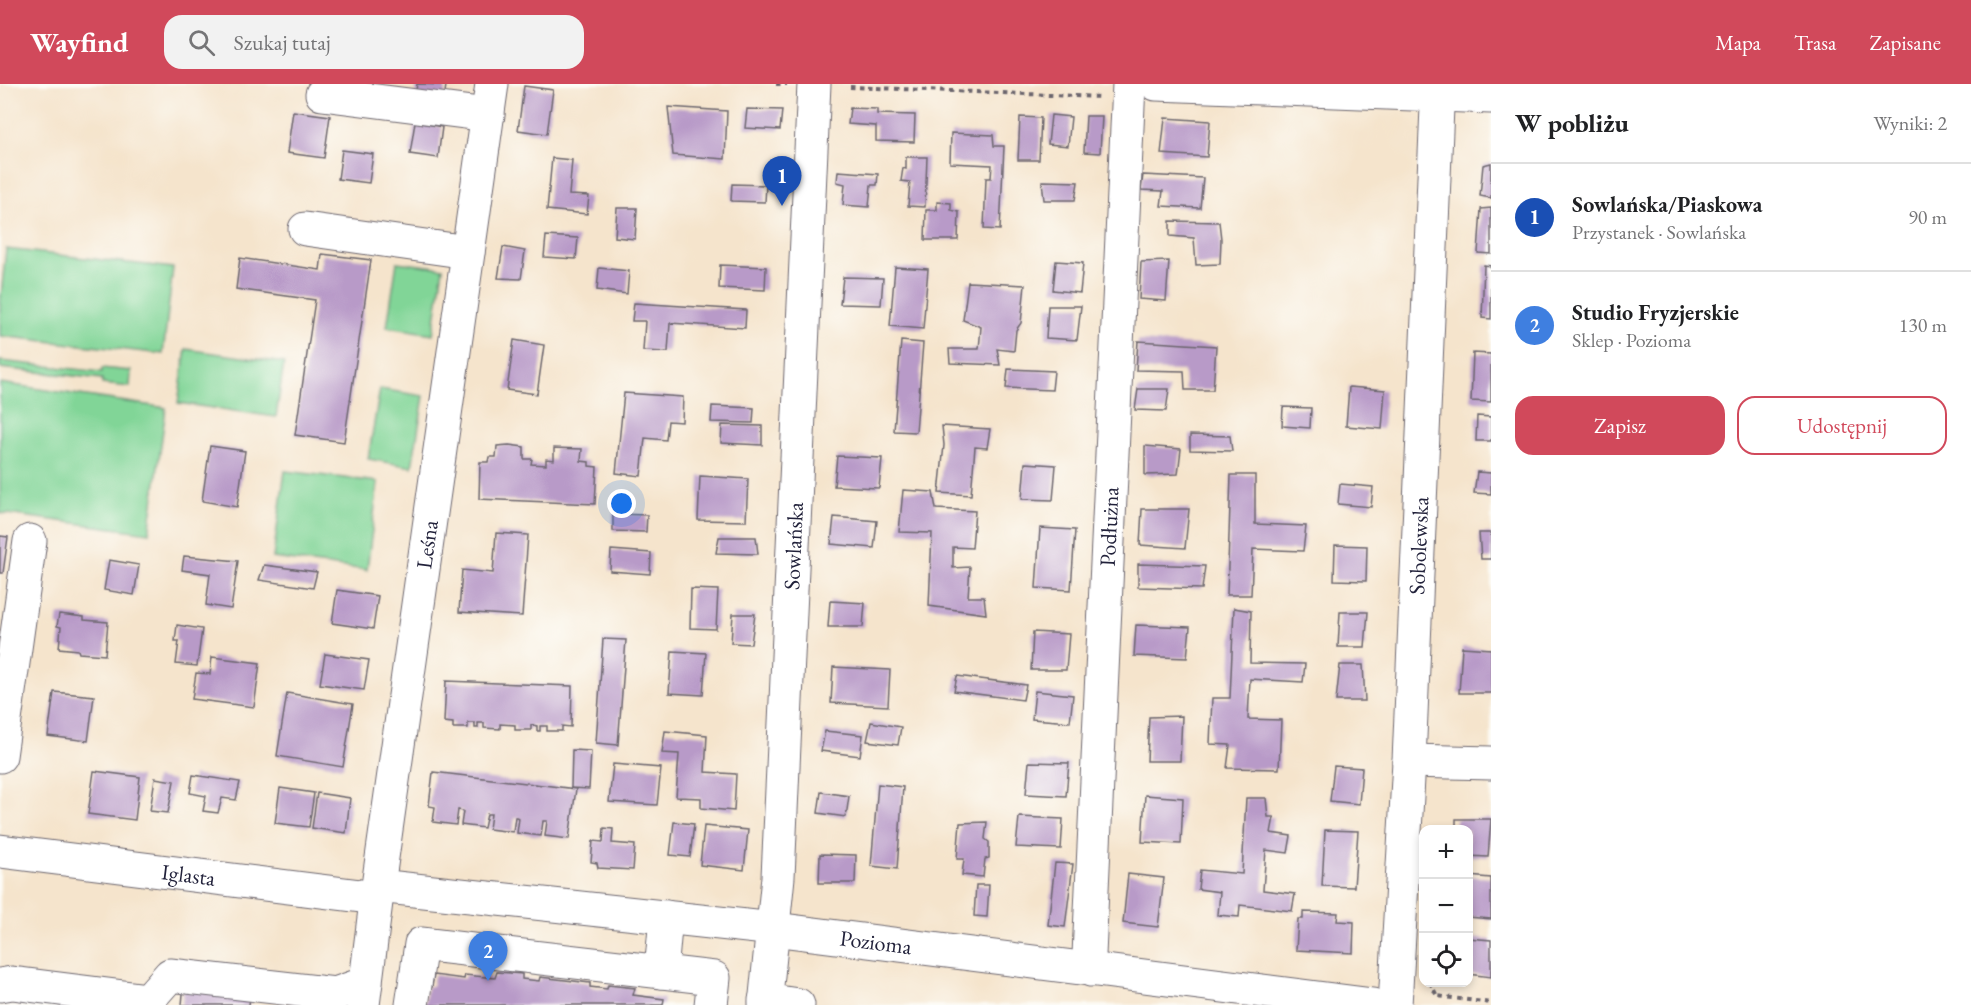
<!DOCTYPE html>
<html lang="pl">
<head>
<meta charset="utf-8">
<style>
	:root { --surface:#fff; --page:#f2f2f2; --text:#202124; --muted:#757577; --line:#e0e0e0; --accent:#d1495b }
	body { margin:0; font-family:"EB Garamond",serif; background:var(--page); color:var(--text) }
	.controls { position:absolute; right:18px; bottom:18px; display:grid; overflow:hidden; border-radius:12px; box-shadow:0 3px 9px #0003 }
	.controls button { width:54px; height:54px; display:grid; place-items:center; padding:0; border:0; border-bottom:2px solid var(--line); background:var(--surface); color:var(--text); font:30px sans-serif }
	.you { position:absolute; left:622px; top:420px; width:21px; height:21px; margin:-15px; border:4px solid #fff; border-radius:50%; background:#1a73e8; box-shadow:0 0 0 9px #1a73e833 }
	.badge { display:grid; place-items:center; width:39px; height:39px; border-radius:50%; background:var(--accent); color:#fff; font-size:20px; font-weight:700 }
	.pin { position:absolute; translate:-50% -50px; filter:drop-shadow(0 2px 3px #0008) }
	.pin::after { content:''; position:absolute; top:32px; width:21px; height:18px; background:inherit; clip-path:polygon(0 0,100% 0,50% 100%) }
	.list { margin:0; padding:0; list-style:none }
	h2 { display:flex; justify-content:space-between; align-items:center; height:78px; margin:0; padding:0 24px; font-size:26px }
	h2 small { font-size:20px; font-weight:400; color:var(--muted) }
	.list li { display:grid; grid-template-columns:39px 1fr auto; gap:18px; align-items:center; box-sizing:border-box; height:108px; padding:0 24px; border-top:2px solid var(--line) }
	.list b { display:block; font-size:22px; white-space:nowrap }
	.list p { margin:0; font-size:20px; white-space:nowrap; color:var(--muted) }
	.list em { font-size:20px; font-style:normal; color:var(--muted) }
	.actions { display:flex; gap:12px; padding:18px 24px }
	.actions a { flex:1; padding:14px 0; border:2px solid var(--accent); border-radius:18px; text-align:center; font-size:21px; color:var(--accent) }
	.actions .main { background:var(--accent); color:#fff }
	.icon { flex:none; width:33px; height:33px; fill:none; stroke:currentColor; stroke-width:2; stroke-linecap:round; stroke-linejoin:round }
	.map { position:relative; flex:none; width:1491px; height:921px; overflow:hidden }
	header { display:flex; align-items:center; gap:36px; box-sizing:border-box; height:84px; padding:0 30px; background:var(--accent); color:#fff }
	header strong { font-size:28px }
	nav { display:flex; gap:33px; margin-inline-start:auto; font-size:21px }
	.search { width:420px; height:54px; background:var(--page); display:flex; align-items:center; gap:15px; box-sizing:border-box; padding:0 21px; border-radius:18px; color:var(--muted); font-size:22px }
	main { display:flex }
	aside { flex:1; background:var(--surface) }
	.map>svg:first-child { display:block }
</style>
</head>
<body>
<header>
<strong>Wayfind</strong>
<div class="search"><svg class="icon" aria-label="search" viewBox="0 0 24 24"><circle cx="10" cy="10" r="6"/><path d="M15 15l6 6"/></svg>Szukaj tutaj</div>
<nav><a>Mapa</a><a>Trasa</a><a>Zapisane</a></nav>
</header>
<main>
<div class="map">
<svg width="1491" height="921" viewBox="0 0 1491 921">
	<rect width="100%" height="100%" fill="#fdfcf7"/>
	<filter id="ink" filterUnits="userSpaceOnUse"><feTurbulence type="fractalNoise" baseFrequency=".0167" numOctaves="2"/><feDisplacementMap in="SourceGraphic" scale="12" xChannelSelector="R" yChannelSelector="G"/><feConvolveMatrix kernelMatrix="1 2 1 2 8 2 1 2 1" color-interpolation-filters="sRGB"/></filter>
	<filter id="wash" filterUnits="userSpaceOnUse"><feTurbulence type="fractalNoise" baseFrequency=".008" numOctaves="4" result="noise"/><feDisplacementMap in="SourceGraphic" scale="24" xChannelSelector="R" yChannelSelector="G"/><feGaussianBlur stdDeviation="1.35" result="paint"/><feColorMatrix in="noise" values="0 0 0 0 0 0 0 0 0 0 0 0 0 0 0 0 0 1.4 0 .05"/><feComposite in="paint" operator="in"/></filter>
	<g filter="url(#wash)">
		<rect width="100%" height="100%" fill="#f5e4cc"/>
		<g fill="#81d597" stroke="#527c69" stroke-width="1.5">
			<polygon points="6,165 173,184 163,270 0,252 0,221"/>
			<polygon points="397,178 443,184 433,250 387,243"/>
			<polygon points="186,265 284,279 276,333 178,319"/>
			<polygon points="0,277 102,288 102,284 131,287 130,303 102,300 102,295 0,284"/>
			<polygon points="0,299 166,324 149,449 0,429"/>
			<polygon points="380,305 424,312 412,383 368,375"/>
			<polygon points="285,387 378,398 367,486 273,474"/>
		</g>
		<g id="blocks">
			<g fill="#b89ac8">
				<polygon points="417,0 446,1 444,17 415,13"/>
				<polygon points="524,2 553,6 547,50 518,46"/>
				<polygon points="668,23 727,27 725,75 673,71"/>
				<polygon points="850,24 877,25 877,30 915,31 914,58 876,57 876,42 848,40"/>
				<polygon points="747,25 782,26 780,46 745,44"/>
				<polygon points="293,27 330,32 324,74 287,69"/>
				<polygon points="1051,31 1071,33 1068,62 1048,60"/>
				<polygon points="1086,32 1102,32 1100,69 1084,68"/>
				<polygon points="1020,33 1041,34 1039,76 1018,76"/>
				<polygon points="1165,34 1210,37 1207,73 1161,70"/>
				<polygon points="415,38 442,43 438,74 410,70"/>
				<polygon points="951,49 993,51 994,62 1004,62 1000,146 984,145 986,94 991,94 992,81 950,79"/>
				<polygon points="342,66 373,70 369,99 338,95"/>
				<polygon points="906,73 927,73 925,123 908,122 910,98 901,97 903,84 906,85"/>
				<polygon points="552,74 572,76 569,111 589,112 587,130 547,126"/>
				<polygon points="1491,79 1491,114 1480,112 1483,81"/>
				<polygon points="838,87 878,90 877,101 871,101 869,123 843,121 845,100 837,98"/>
				<polygon points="1143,91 1203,94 1200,124 1161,122 1163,107 1141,106"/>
				<polygon points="1042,97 1078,98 1075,116 1044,116"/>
				<polygon points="732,100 766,101 765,118 731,117"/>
				<polygon points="937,118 951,119 951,126 959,128 958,156 925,156 926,126 937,126"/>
				<polygon points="617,124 637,124 635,155 615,153"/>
				<polygon points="1491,124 1491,170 1478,169 1481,125"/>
				<polygon points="1170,137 1219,138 1221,155 1220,180 1196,181 1194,154 1170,152"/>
				<polygon points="546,152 578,154 576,175 544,173"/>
				<polygon points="503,163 525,167 521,195 498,194"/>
				<polygon points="322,170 371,176 344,358 295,351 315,216 236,205 240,174 320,186"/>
				<polygon points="1056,177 1083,179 1080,209 1053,206"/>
				<polygon points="1169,177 1166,217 1139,215 1141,178"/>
				<polygon points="720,181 766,183 765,206 719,204"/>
				<polygon points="1484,181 1491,182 1491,235 1482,234"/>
				<polygon points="895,183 928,185 923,245 890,242"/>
				<polygon points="599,184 629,187 627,210 597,206"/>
				<polygon points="843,193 883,194 881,221 840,220"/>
				<polygon points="968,198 1025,201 1021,239 1016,246 1014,267 997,265 1000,281 950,279 949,265 979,265 981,243 963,236"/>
				<polygon points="634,219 746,226 745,244 670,239 668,268 643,267 645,237 632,237"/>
				<polygon points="1048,222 1081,222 1077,256 1046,254"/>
				<polygon points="514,256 544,261 537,310 507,306"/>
				<polygon points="901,257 923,259 916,348 894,347"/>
				<polygon points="1138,257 1216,262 1213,306 1185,306 1184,287 1136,286"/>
				<polygon points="1473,269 1491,270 1491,318 1471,317"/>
				<polygon points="1008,285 1054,287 1052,306 1006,304"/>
				<polygon points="1349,303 1385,306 1382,345 1346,342"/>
				<polygon points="1138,305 1169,305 1166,327 1135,326"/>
				<polygon points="624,309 683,313 682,338 668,337 666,356 645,354 641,392 616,389"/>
				<polygon points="712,322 754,324 753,339 711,338"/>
				<polygon points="1283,323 1311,324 1310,344 1282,342"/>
				<polygon points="1477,332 1491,333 1491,357 1476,357"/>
				<polygon points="722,341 762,342 762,361 721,359"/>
				<polygon points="942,342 990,345 987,364 975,363 971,411 939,409 944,361"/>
				<polygon points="1190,351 1230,352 1232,367 1190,366"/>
				<polygon points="509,361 524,363 524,375 532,375 531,380 546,381 546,375 554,376 554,364 582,365 581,377 589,378 589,382 597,383 595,420 479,415 480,378 488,378 489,373 496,373 497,362"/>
				<polygon points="210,362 245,367 237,423 202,417"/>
				<polygon points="1145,362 1181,365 1178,390 1145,391"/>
				<polygon points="837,372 882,374 879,404 834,402"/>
				<polygon points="1025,379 1056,381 1053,416 1022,415"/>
				<polygon points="1477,388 1491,389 1491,410 1474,409"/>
				<polygon points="1231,391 1255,391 1255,440 1306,442 1303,467 1253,465 1251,511 1227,511"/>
				<polygon points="700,392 748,395 746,437 698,436"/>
				<polygon points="1340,400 1373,403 1371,423 1338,420"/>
				<polygon points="903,406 933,408 936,425 975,427 972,464 953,463 953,484 970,483 968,513 984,513 986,530 929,522 932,449 899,448"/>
				<polygon points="1142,425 1189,425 1185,464 1140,461"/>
				<polygon points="613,430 647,431 646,448 613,447"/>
				<polygon points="834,433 877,437 874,464 831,460"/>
				<polygon points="1040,444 1075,446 1071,506 1036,504"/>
				<polygon points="496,449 528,451 522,532 459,528 462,486 493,489"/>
				<polygon points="1479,449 1491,449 1491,475 1481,475"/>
				<polygon points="0,452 8,453 3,489 0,489"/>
				<polygon points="719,453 756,453 758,470 716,469"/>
				<polygon points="1335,461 1367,462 1366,497 1334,496"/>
				<polygon points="611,466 651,469 650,490 610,487"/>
				<polygon points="184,472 238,477 231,525 206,521 210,490 182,486"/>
				<polygon points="109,476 139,481 134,511 104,506"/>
				<polygon points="1138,480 1205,482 1202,505 1138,503"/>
				<polygon points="264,481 317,488 313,504 259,496"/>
				<polygon points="691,505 718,506 716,545 690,544"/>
				<polygon points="337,506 378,512 373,545 332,539"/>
				<polygon points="830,517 865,519 863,543 828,543"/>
				<polygon points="1234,524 1251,527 1250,579 1305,580 1303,598 1250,595 1248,635 1281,636 1279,685 1227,684 1230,661 1210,660 1212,614 1230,614"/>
				<polygon points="1340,528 1368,528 1365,563 1338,563"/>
				<polygon points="59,530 84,533 84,536 108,538 105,571 79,569 78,566 59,564 61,543 57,542"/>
				<polygon points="733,530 755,530 751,560 731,559"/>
				<polygon points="177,541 202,545 197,582 176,580 179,557 175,557"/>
				<polygon points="1136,541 1190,543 1187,574 1134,572"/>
				<polygon points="1033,548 1069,550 1066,586 1031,586"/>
				<polygon points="603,555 626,556 618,661 596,659"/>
				<polygon points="1462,563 1491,565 1491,609 1459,609"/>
				<polygon points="672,567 706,569 703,611 669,609"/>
				<polygon points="325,570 369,576 364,606 320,600"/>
				<polygon points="212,573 260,579 254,623 192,615 196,589 210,590"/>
				<polygon points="1340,581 1363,581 1365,617 1336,617"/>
				<polygon points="833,583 890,586 888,622 831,619"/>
				<polygon points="957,592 1026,601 1023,616 954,607"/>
				<polygon points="446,597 572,602 571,643 562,642 562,647 547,647 547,642 540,642 540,647 537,647 537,642 531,641 531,646 515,646 515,641 500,640 500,645 484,644 484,639 478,639 478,644 475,644 475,639 468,639 468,644 453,644 453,639 444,638"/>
				<polygon points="1035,607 1073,611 1070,638 1032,635"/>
				<polygon points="54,608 94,612 88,657 48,652"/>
				<polygon points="287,609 353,620 343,683 277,672"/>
				<polygon points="1182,632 1180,677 1147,677 1149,633"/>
				<polygon points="871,638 901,643 898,661 867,657"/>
				<polygon points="665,647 707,651 705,688 736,690 734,727 701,724 701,714 676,713 679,670 662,669"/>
				<polygon points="825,647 863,651 860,672 821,667"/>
				<polygon points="572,666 591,667 589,705 571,704"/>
				<polygon points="1029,678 1069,679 1066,712 1026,710"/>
				<polygon points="613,680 661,684 657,721 609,718"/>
				<polygon points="1334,682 1362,684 1359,720 1330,717"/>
				<polygon points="94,687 140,693 135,736 88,730"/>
				<polygon points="433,688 576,705 569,755 545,752 547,737 543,737 541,752 517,749 519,734 516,733 515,733 513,748 489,745 491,730 487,730 484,744 461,741 463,727 458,726 456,741 433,738 435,723 429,722"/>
				<polygon points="193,691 240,698 236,716 222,714 218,729 203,727 206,712 190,709"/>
				<polygon points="155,694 174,697 168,729 150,727"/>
				<polygon points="878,700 903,703 897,785 871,782"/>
				<polygon points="280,704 314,709 309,743 275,739"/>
				<polygon points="821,708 849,712 846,733 818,729"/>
				<polygon points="317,709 350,714 346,749 312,744"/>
				<polygon points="1145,711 1183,714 1181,760 1142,758"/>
				<polygon points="1246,714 1266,714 1268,733 1274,733 1271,749 1291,752 1288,769 1266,766 1263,806 1295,810 1292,827 1240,821 1239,833 1218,831 1220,808 1198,805 1200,786 1242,790"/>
				<polygon points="1019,733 1063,735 1061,765 1016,763"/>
				<polygon points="1456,735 1491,735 1488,773 1468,772 1468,746 1456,746"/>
				<polygon points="674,738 694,740 690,773 670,771"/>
				<polygon points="987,738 985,755 989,758 989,774 985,775 983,793 962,791 964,775 957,775 960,739"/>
				<polygon points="704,742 748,746 744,786 700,781"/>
				<polygon points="604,744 613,745 612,759 635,761 633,786 598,784 597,779 591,778 593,757 603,758"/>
				<polygon points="1325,746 1358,747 1354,803 1322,802"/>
				<polygon points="820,770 856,771 855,799 819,799"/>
				<polygon points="1055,779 1073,780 1065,843 1048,841"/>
				<polygon points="1128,790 1164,794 1158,843 1123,839"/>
				<polygon points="1468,792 1491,794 1491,835 1468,833"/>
				<polygon points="976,801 989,801 987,833 974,832"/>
				<polygon points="1303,828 1338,829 1337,837 1354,838 1353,869 1296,866 1298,835 1303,835"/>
				<polygon points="1468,854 1491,856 1491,893 1468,890"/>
				<polygon points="497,888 522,890 522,895 539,897 540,893 590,899 590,903 607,905 608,901 635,904 633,911 664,915 663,921 425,921 427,902 432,903 434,891 464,895 465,891 495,894"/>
				<polygon points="184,899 251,905 249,921 182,921"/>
			</g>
		</g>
	</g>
	<g filter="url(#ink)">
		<use href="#blocks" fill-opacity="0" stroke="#6c666e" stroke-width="1.5"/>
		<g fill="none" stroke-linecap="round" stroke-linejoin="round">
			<g stroke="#6c666e" stroke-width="35">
				<g id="minor">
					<polyline points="1156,0 1491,13"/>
					<polyline points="322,10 488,31"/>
					<polyline points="305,145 468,168"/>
					<polyline points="0,672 30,457"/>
					<polyline points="1409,677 1491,679"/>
					<path id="s1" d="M0,767L377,814"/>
					<path id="s2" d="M378,802L774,845L1373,921"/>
					<path id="s3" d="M1091,886L1089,871L1129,0"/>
					<polyline points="661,888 666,833"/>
					<polyline points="0,901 12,899 148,916 170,891 335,910 366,899"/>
					<polyline points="765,916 798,921"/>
					<path id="s4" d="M363,921L378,802L492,0"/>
					<polyline points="412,921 421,860 714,894 711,921"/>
					<path id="s5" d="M765,921L778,793L814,0"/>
					<path id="s6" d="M1395,921L1409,677L1438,0"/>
				</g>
			</g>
			<g stroke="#6c666e" stroke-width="4" stroke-dasharray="4.5 4.5" stroke-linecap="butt">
				<polyline points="776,0 787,0"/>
				<polyline points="850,3 1101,13"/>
				<polyline points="1430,898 1437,912 1491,919"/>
			</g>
			<use href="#minor" stroke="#fff" stroke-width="33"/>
		</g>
	</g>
	<g text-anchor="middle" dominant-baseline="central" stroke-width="6" stroke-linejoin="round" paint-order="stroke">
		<g font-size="22" fill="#22223b" stroke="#fdfcf7">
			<text stroke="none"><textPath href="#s3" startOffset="444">Podłużna</textPath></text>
			<text stroke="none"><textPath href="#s4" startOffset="465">Leśna</textPath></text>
			<text stroke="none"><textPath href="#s5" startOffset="460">Sowlańska</textPath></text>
			<text stroke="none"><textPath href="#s6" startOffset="460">Sobolewska</textPath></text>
			<text stroke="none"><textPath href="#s1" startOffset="190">Iglasta</textPath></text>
			<text stroke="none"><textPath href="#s2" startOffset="501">Pozioma</textPath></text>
		</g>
	</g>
</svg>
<div class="controls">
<button>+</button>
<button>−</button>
<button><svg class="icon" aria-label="locate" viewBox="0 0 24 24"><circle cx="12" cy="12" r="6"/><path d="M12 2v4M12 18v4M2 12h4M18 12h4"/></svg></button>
</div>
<div class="you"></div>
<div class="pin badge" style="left:782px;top:122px;background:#1a4fb4">1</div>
<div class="pin badge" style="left:488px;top:897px;background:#3f7fe0">2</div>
</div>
<aside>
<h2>W pobliżu<small>Wyniki: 2</small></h2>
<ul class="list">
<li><span class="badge" style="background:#1a4fb4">1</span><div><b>Sowlańska/Piaskowa</b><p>Przystanek · Sowlańska</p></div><em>90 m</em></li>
<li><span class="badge" style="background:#3f7fe0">2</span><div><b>Studio Fryzjerskie</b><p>Sklep · Pozioma</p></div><em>130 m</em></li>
</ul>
<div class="actions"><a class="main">Zapisz</a><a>Udostępnij</a></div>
</aside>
</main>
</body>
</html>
